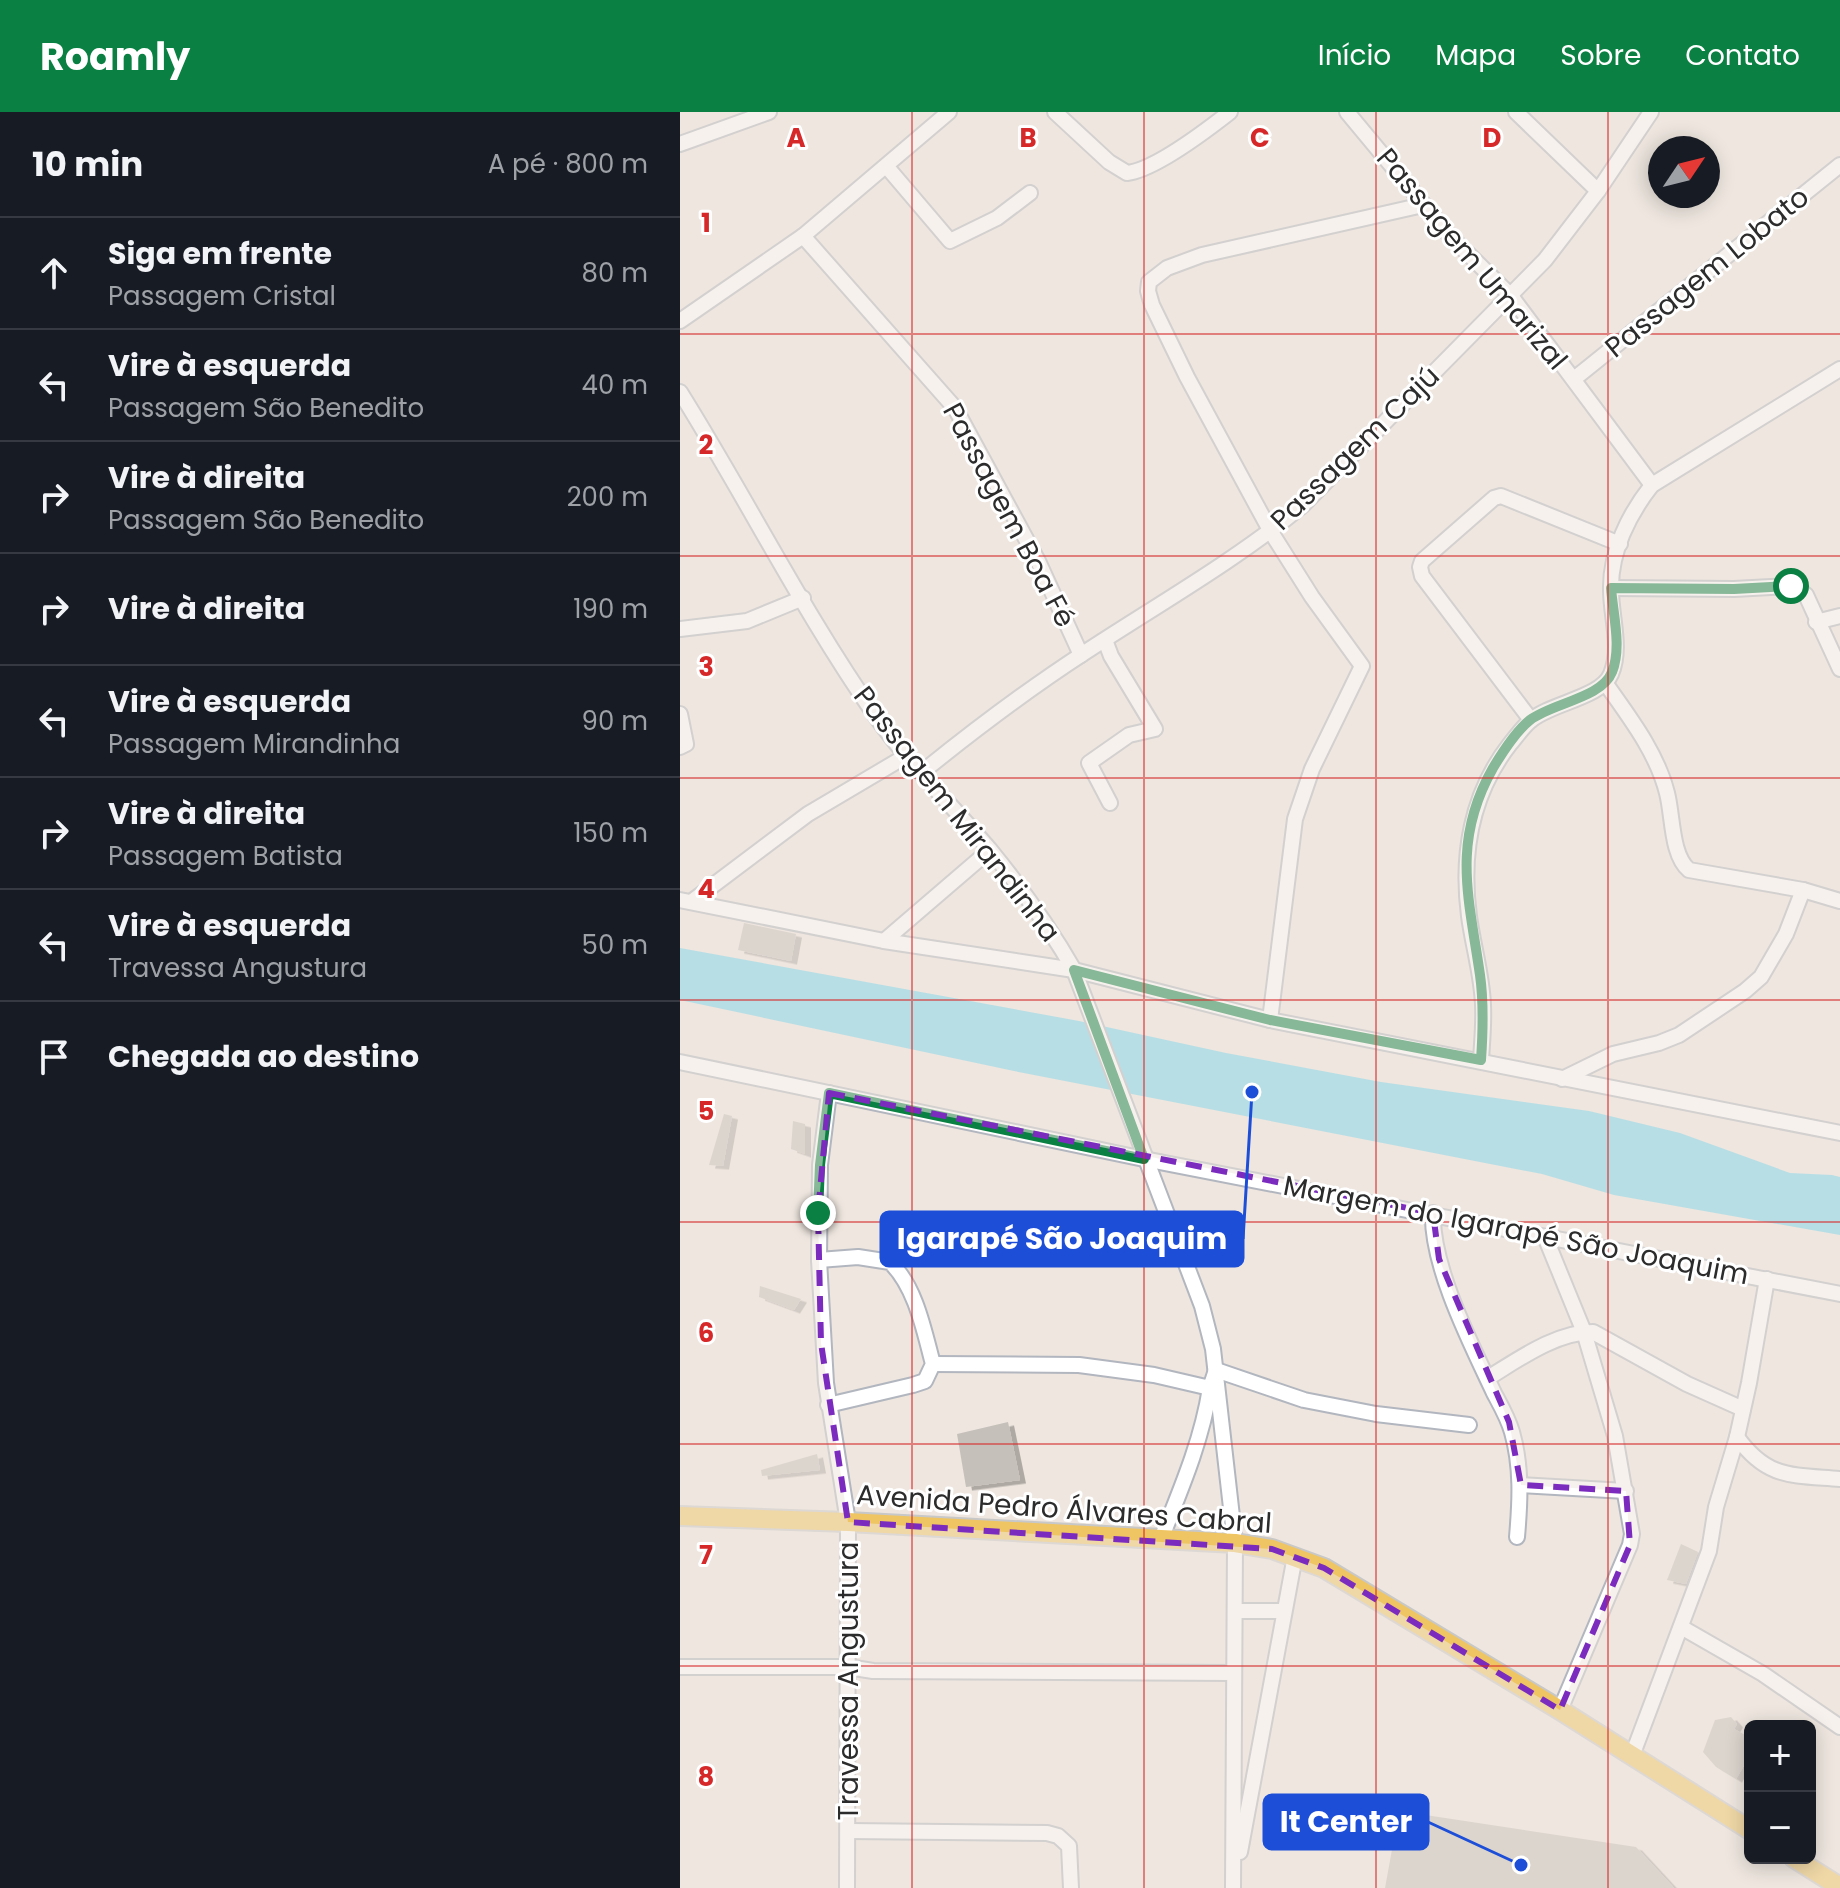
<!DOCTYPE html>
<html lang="pt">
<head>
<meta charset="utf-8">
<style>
	:root { --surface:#171b24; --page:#20242c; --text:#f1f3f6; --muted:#9ea1a6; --line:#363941; --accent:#0b8043 }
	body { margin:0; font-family:Poppins,sans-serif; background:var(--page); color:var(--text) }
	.controls { position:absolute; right:24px; bottom:24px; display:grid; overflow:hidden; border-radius:12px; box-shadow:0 4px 20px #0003 }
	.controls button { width:72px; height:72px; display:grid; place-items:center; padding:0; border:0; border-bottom:2px solid var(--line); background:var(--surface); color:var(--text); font:40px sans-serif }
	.compass { position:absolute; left:968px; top:24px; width:72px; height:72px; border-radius:50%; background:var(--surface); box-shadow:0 4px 20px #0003; rotate:55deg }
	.stop { position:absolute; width:24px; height:24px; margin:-18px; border:6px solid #0b8043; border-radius:50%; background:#fff }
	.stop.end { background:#0b8043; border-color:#fff; box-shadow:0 2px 8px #0008 }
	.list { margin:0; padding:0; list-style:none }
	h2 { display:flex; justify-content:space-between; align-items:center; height:104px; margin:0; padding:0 32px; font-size:34px }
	h2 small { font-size:26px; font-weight:400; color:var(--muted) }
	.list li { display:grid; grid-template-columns:52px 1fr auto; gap:24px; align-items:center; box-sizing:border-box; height:112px; padding:0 32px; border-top:2px solid var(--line) }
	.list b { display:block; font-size:30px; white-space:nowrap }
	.list p { margin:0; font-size:26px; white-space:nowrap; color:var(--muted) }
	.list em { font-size:26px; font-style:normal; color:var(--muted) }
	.icon { flex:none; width:44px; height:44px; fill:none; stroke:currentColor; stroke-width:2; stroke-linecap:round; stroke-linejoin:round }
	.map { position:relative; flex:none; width:1160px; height:1776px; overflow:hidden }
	header { display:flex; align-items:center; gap:48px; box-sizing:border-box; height:112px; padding:0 40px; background:var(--accent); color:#fff }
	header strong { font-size:38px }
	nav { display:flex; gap:44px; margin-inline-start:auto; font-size:28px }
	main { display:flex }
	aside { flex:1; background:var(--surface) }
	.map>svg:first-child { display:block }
</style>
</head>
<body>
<header>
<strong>Roamly</strong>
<nav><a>Início</a><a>Mapa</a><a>Sobre</a><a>Contato</a></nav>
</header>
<main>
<aside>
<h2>10 min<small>A pé · 800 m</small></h2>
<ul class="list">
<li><svg class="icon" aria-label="ahead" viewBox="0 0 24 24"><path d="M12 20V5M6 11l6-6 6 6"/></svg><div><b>Siga em frente</b><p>Passagem Cristal</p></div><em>80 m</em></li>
<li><svg class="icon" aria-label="left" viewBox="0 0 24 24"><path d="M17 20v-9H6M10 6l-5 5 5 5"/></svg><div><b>Vire à esquerda</b><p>Passagem São Benedito</p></div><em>40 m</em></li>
<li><svg class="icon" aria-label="right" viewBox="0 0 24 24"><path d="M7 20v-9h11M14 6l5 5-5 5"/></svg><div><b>Vire à direita</b><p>Passagem São Benedito</p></div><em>200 m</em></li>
<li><svg class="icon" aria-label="right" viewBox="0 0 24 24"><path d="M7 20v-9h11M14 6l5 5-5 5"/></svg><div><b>Vire à direita</b></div><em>190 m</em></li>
<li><svg class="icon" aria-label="left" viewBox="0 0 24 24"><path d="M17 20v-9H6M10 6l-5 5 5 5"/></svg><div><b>Vire à esquerda</b><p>Passagem Mirandinha</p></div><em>90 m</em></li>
<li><svg class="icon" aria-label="right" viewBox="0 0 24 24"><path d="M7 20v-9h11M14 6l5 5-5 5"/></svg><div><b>Vire à direita</b><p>Passagem Batista</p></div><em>150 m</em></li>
<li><svg class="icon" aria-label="left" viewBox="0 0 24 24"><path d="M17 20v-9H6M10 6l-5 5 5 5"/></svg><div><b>Vire à esquerda</b><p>Travessa Angustura</p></div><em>50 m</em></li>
<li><svg class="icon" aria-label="arrive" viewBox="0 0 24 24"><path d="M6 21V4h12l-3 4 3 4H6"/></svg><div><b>Chegada ao destino</b></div></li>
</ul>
</aside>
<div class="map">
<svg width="1160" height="1776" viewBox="0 0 1160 1776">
	<defs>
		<filter id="shadow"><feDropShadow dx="6" dy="3.5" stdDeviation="0" flood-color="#0004"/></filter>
	</defs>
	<rect width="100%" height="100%" fill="#eee6df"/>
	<polygon fill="#75d5ed" points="0,836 399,909 546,941 701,970 909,999 1000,1021 1110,1061 1152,1063 1160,1065 1160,1123 934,1083 862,1062 334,959 0,888"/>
	<g fill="#c6c0bb" filter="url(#shadow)">
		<polygon points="64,811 116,822 111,849 58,838"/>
		<polygon points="44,1002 52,1004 43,1054 29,1053"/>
		<polygon points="113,1009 125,1012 125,1042 111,1037"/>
		<polygon points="80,1174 121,1187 114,1198 79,1185"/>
		<polygon points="328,1310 340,1368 286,1375 277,1322"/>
		<polygon points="137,1342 140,1358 82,1364 81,1358"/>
		<polygon points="1001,1432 1018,1440 1006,1472 987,1468"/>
		<polygon points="1051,1605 1057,1612 1054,1617 1070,1626 1070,1643 1056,1667 1036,1655 1023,1640 1035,1608"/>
		<polygon points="719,1699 956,1735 994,1776 705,1776"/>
	</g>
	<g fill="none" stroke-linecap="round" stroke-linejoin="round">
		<g stroke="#b2b6bf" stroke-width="18">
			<g id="minor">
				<path d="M375,0L429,50L447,61C475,58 527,18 550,0"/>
				<polyline points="667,0 770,124 831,184 972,373"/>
				<polyline points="836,0 918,79"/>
				<polyline points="0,32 89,0"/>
				<polyline points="207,55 270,129 317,106 350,81"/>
				<polyline points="123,124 275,296 358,449 401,543"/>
				<polyline points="0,209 123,124 269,0"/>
				<polyline points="894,267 1160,53"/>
				<path d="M0,280C67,387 124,502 197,606C231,654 273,694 311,739C342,777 370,816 394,858L522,1194L533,1237L555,1431L553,1776"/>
				<polyline points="931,476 1054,477 1111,474 1126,483 1160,557"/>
				<polyline points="1136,510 1160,504"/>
				<polyline points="0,517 67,509 123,486"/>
				<polyline points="425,528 431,544 475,617 449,623 409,651 430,691"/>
				<path d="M926,572C950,606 977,641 987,681C993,704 991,743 1009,758L1123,778L1160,789"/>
				<polyline points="0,602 6,632 0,635"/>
				<polyline points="851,608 742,464 740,455 742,449 814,386 821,384 940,432"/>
				<path d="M241,661C293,619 347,578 404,541C477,493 555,449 623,393L865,148L918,79L971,0"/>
				<polyline points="0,788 204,829 394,858 590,908 1160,1021"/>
				<polyline points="11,790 128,702 226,644"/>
				<polyline points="204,829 310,738"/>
				<polyline points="590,908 615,707 632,657 682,554 632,485 591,420 507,265 472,193 468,179 469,170 487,156 522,143 743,93"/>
				<path d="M801,948C802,930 804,912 803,893C802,863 793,834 789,804C781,743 791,682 830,632C836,625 842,616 850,609C870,591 921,586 931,562C942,536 931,505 931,478C930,440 949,402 972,373L1160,257"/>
				<polyline points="0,950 464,1047 1160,1182"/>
				<polyline points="882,967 933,942 979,931 999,923 1065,879 1081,865 1106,822 1123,778"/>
				<polyline points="149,981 140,1053 139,1148 146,1271 168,1410 167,1776"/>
				<path d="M753,1101C751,1154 791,1232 814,1281C821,1294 828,1306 832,1320C842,1355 840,1390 837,1425"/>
				<polyline points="866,1127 904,1220 935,1324 952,1422 950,1433 880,1598"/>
				<path d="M139,1148L178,1145L210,1150C236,1175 244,1219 253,1252L245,1269L233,1273L148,1293"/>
				<polyline points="253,1252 399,1253 474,1263 530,1276 536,1258 624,1288 696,1302 789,1313"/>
				<path d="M808,1266C839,1247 876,1220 913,1220L1007,1272L1063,1297"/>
				<path d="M1057,1325C1087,1367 1112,1363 1160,1367"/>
				<polyline points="841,1373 946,1379"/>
				<path d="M481,1427C501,1377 522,1328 530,1276"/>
				<polyline points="555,1499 604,1499"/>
				<polyline points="1001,1515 1083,1562 1160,1615"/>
				<polyline points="0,1555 168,1555 193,1559 553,1561"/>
				<polyline points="952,1644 1029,1439 1036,1395 1057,1325 1069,1271 1087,1167"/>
				<polyline points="168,1719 367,1721 378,1724 389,1734 391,1776"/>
				<polyline points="560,1740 615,1444"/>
			</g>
		</g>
		<g stroke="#c8c8c8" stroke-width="22">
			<g id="major">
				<polyline points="0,1404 168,1410 481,1427 555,1431 592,1437 644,1456 880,1598 1070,1718"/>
				<polyline points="1114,1746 1160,1775"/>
			</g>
		</g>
		<use href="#minor" stroke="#fff" stroke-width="14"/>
		<use href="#major" stroke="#efc563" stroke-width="18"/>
	</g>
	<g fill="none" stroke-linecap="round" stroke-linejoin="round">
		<path stroke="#0b8043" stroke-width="10" d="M138,1101L140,1053L149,981L464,1047L394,858L590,908L801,948C803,919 804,891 800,863C789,786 771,730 813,656C822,641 836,619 850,608C872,591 922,586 932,560C942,536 933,502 931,476L1054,477L1111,474"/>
	</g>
	<path d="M0 0H1160V1776H0ZM149,981L753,1101L759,1147L829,1310L841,1373L946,1379L950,1433L880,1598L644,1456L592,1437L168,1410L141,1231L138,1101Z" fill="#eee6df" fill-opacity=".55" fill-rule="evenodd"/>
	<path fill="none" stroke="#7b2cbf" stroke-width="6" stroke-dasharray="16 10" stroke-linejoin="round" d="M149,981L753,1101L759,1147L829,1310L841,1373L946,1379L950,1433L880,1598L644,1456L592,1437L168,1410L141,1231L138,1101Z"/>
	<path fill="none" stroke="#d62828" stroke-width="2" stroke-opacity="0.55" d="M232,0V1776M464,0V1776M696,0V1776M928,0V1776M0,222H1160M0,444H1160M0,666H1160M0,888H1160M0,1110H1160M0,1332H1160M0,1554H1160"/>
	<g text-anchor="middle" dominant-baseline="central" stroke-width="6" stroke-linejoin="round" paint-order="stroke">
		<g font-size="28" fill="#2c2c2c" stroke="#fff">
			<text transform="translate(792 147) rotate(50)">Passagem Umarizal</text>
			<text transform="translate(1027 160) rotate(-39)">Passagem Lobato</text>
			<text transform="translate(675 336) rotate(-44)">Passagem Cajú</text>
			<text transform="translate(329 403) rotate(62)">Passagem Boa Fé</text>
			<text transform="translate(277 702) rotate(52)">Passagem Mirandinha</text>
			<text transform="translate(836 1118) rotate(11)">Margem do Igarapé São Joaquim</text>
			<text transform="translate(384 1397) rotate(4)">Avenida Pedro Álvares Cabral</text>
			<text transform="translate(168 1569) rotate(-90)">Travessa Angustura</text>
		</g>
	</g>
	<g font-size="26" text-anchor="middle" font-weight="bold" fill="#d62828" stroke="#fff" stroke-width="6" stroke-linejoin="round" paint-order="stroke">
		<text x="116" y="35">A</text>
		<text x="348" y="35">B</text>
		<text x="580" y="35">C</text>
		<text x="812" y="35">D</text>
		<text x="26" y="120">1</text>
		<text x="26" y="342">2</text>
		<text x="26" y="564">3</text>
		<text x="26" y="786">4</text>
		<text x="26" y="1008">5</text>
		<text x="26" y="1230">6</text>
		<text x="26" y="1452">7</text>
		<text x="26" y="1674">8</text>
	</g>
	<path fill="none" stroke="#1d4ed8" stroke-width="3" d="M572 980L563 1127M841 1753L748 1710"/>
	<g fill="#1d4ed8" stroke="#fff" stroke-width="3">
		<circle cx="572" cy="980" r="8"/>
		<circle cx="841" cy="1753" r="8"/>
	</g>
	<g fill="#1d4ed8" stroke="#1d4ed8" stroke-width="3">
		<rect x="201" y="1100" width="362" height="54" rx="8"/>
		<rect x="584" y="1683" width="164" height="54" rx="8"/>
	</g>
	<g font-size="30" text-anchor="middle" font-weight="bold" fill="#fff">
		<text x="382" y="1137">Igarapé São Joaquim</text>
		<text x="666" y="1720">It Center</text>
	</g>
</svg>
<div class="controls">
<button>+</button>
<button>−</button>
</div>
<svg class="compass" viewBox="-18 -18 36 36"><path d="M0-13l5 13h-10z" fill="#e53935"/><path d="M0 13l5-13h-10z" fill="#9ea1a6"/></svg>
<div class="stop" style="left:1111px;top:474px"></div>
<div class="stop end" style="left:138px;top:1101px"></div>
</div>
</main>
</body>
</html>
